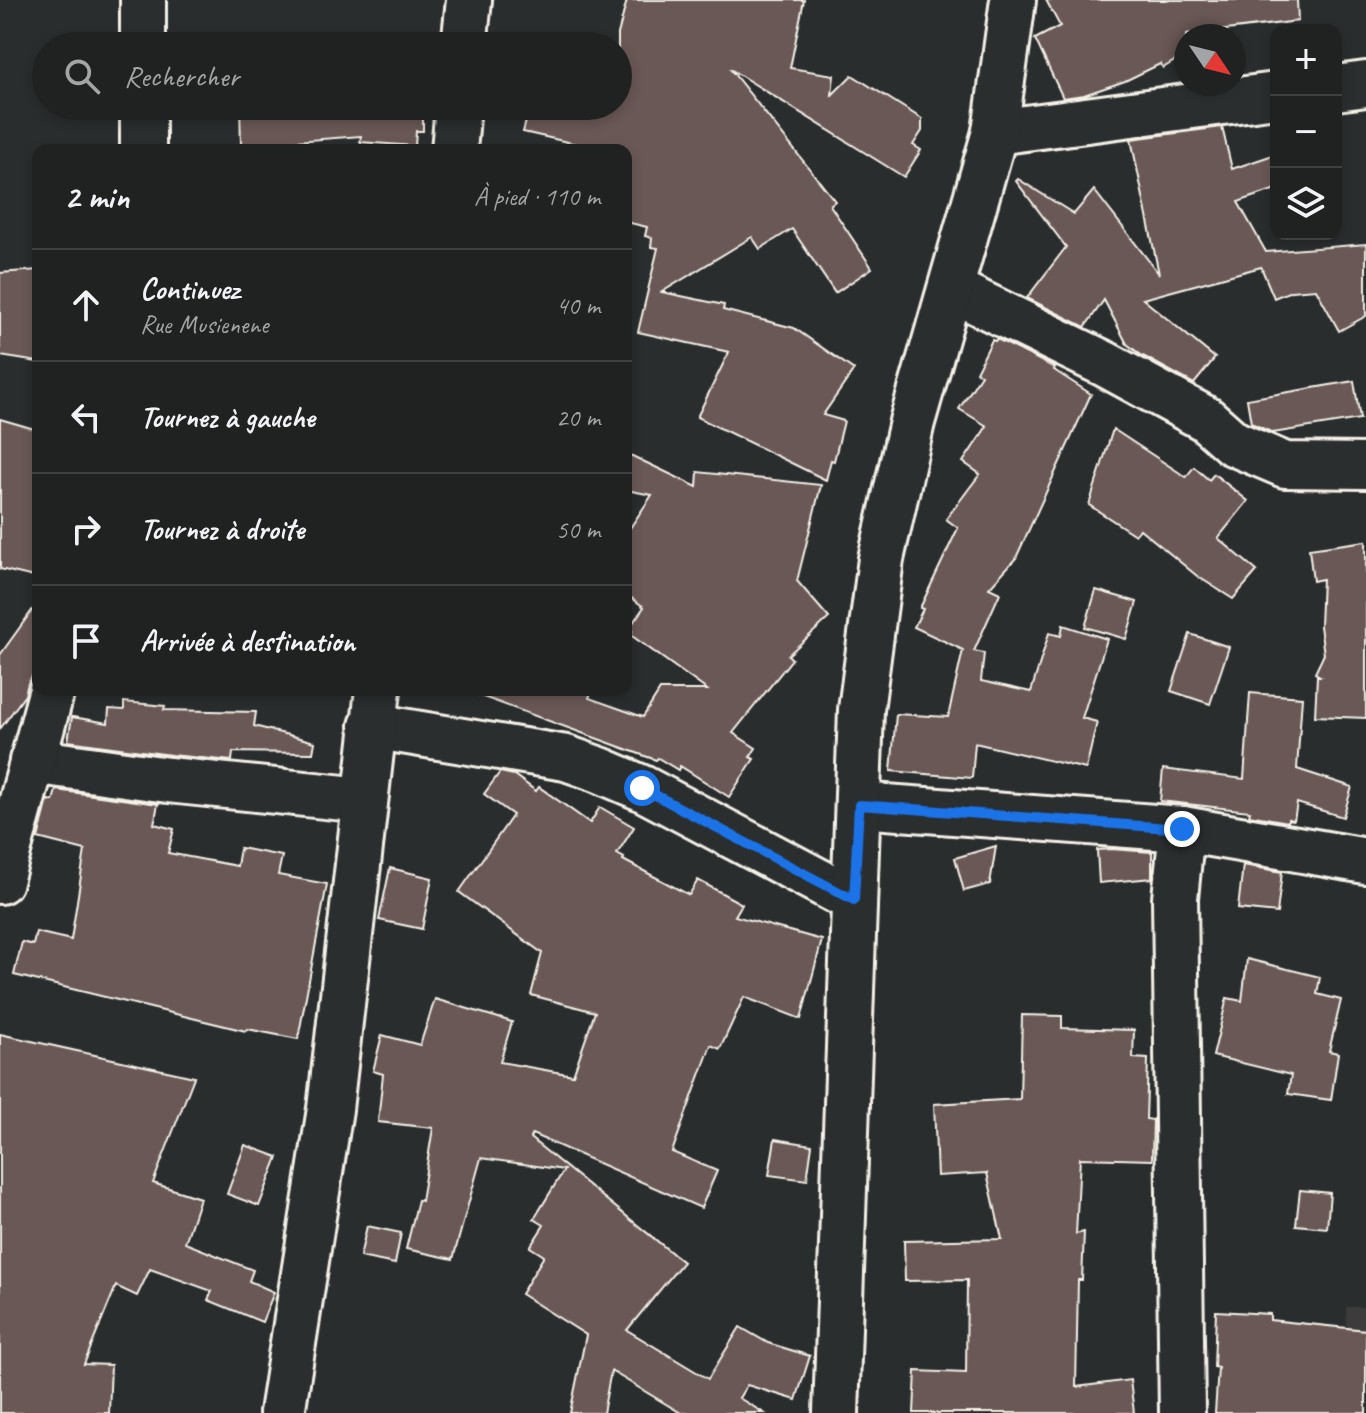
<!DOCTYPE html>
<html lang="fr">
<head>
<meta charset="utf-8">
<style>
	:root { --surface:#202222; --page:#2d2f2f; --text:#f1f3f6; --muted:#a2a4a5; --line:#3d3f40 }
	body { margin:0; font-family:Caveat,sans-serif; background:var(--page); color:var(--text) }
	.controls { position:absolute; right:24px; top:24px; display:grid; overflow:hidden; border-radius:16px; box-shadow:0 4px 12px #0003 }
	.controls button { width:72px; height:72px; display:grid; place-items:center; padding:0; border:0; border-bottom:2px solid var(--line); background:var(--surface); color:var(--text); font:40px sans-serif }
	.compass { position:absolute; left:1174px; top:24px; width:72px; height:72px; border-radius:50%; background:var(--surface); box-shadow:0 4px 12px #0003; rotate:125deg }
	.stop { position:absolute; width:24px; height:24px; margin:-18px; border:6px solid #1a73e8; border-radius:50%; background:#fff }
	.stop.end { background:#1a73e8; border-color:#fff; box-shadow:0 2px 8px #0008 }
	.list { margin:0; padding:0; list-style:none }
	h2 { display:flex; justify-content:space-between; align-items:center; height:104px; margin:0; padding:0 32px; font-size:34px }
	h2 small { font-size:26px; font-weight:400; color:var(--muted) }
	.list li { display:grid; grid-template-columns:52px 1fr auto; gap:24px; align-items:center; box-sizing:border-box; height:112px; padding:0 32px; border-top:2px solid var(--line) }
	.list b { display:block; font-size:30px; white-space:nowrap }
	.list p { margin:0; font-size:26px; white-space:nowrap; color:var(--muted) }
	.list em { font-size:26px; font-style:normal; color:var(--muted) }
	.icon { flex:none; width:44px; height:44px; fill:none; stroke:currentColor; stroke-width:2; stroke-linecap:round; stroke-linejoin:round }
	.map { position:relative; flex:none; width:1366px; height:1413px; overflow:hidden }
	.search { position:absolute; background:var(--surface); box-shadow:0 4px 12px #0003; left:32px; top:32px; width:600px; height:88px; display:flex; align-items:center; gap:20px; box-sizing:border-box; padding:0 28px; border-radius:44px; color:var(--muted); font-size:30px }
	.panel { position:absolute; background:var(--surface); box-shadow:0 4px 12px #0003; left:32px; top:144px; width:600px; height:552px; border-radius:16px }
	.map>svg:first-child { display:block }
</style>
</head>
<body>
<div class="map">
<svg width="1366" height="1413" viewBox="0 0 1366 1413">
	<rect width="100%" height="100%" fill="#2a2d2e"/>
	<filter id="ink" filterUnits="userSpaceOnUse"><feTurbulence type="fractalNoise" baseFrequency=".0125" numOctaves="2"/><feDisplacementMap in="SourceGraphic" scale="16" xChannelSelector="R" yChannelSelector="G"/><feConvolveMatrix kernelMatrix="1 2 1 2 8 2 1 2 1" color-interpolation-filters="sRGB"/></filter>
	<g filter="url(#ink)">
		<polygon fill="#3e3a3a" points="1346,1307 1366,1307 1366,1413 1349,1413"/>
		<g fill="#6b5957" stroke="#f4f1e8" stroke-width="2">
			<polygon points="627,0 804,0 790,68 834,75 832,95 852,75 922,119 922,131 913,145 921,150 904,177 730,69 835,201 830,205 872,268 835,293 792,229 760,249 752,237 662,292 724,305 723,310 794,328 854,370 823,415 844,421 834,461 831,460 826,480 697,417 729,352 638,332 658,248 651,247 652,238 645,236 647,227 626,222 626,150 603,150 523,132 530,106 618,106 618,34"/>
			<polygon points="1046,0 1297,0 1298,21 1186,35 1186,54 1163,68 1160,64 1125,81 1084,95 1063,98 1035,39 1060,26"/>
			<polygon points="240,106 334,106 423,111 423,131 416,131 415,146 360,142 361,136 241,145"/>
			<polygon points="1222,127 1232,169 1276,154 1276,189 1238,202 1266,252 1366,244 1366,316 1339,331 1316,289 1291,291 1274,298 1261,267 1143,299 1215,358 1194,384 1141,355 1127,344 1104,300 1085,327 1027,298 1066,247 1016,181 1018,179 1074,214 1094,190 1159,274 1131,139"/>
			<polygon points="38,270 38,362 0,356 0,273"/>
			<polygon points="997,339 1055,368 1054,370 1091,394 1016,558 989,588 1000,593 974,651 984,653 981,681 1031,692 1049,633 1061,636 1063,625 1107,639 1082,718 1097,722 1086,769 975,743 972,778 891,771 896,714 948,717 963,650 914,627 923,609 920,608 958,528 946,519 980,474 963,462 987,426 959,409 981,375 976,372 992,340 995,341"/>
			<polygon points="1354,381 1360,419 1273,433 1251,423 1247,399"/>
			<polygon points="0,419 38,430 38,578 0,569"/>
			<polygon points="1113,429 1186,477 1194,467 1209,480 1214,474 1248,501 1218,538 1257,571 1233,599 1197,576 1140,529 1135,535 1089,505"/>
			<polygon points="626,453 697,487 698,472 821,485 797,581 829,618 788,655 792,659 733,733 756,748 750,757 754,759 729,797 680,766 678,770 658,758 656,760 475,694 475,690 592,690 589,698 643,717 660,690 707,690 632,636 632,624 644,607 626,594 626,534 652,495 626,490"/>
			<polygon points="1366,541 1366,718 1315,716 1317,676 1320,676 1315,673 1324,654 1320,626 1322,579 1313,581 1309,549"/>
			<polygon points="1096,590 1137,602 1126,639 1085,627"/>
			<polygon points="38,602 38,670 34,673 28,683 25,695 0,729 0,655"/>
			<polygon points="1190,634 1229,647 1210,704 1171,691"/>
			<polygon points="1250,693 1302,697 1297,769 1352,787 1343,817 1297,803 1294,820 1288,819 1288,822 1249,815 1250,811 1160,801 1163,769 1244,779"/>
			<polygon points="124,702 165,706 164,710 256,712 254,726 315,742 313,753 233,752 232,761 171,755 68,741 72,717 108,723 109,709 124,710"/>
			<polygon points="500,772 514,775 536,791 539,787 590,823 600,807 634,827 617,854 624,858 623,860 689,895 698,880 742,904 735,916 822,940 801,1019 744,997 720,1049 711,1045 672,1152 717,1171 701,1208 532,1134 530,1138 683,1262 627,1330 708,1379 740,1327 768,1343 810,1356 796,1400 747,1385 739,1398 764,1413 681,1413 611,1371 603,1413 570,1413 586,1335 521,1294 544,1256 530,1247 544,1225 534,1219 564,1170 481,1158 453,1259 406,1249 418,1200 421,1201 433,1128 378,1122 383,1074 373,1071 382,1035 420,1045 435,999 512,1022 500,1062 573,1075 595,1012 531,995 542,953 459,892 513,815 484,794"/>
			<polygon points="56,790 158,804 154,824 174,829 168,853 237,866 240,848 282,856 278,875 327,884 298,1039 247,1029 246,1031 14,975 22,942 33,945 36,932 71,940 85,850 38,838 48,800 53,801"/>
			<polygon points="996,846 990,884 964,891 955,858"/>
			<polygon points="1111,849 1152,852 1152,878 1099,883 1097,850"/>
			<polygon points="1243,865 1282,872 1277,913 1238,909"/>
			<polygon points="390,868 432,878 422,929 379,920"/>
			<polygon points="1247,959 1320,977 1317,994 1341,1000 1329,1051 1338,1053 1331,1100 1288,1094 1291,1075 1213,1056 1227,998 1242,1001"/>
			<polygon points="1022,1015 1062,1016 1062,1028 1134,1030 1133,1058 1148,1059 1146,1119 1153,1120 1152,1160 1080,1158 1076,1234 1084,1232 1082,1280 1078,1280 1076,1387 1130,1380 1134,1413 914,1413 916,1371 966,1373 967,1280 905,1281 904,1241 1002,1239 987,1173 937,1176 934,1104 1020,1099"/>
			<polygon points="0,1034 194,1077 153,1183 200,1198 185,1243 253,1270 249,1281 274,1292 262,1322 208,1300 212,1291 150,1269 137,1296 116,1286 84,1364 111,1365 109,1413 0,1413"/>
			<polygon points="775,1139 812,1145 807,1180 769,1175"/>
			<polygon points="245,1145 278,1157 259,1206 227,1194"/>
			<polygon points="1300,1190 1330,1193 1327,1228 1296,1225"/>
			<polygon points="367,1226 401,1233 395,1264 360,1257"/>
			<polygon points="1216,1311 1270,1314 1270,1320 1366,1330 1366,1413 1215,1413 1218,1368 1214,1367"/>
		</g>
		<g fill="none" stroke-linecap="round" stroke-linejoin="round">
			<g stroke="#f4f1e8" stroke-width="50">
				<g id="minor">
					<polyline points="143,0 143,46"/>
					<polyline points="464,46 469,0"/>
					<polyline points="1336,88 1366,84"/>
					<polyline points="995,132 1276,95"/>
					<polyline points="143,150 143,106"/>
					<polyline points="454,150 458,106"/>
					<polyline points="951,289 1105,364 1206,419 1233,443 1285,465 1366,466"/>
					<polyline points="372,726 566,758 600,770 642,788 854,900"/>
					<polyline points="32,761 168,780 364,800"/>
					<polyline points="859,805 1182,829 1366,861"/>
					<polyline points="1182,829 1175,898 1182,1413"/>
					<polyline points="0,881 52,690"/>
					<polyline points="282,1413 330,1109 378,690"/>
					<polyline points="836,1413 861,710 881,559 912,422 995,132 1013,0"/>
				</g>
			</g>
			<use href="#minor" stroke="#2a2d2e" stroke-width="44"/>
		</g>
	</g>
	<g fill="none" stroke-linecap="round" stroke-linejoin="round" filter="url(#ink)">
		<polyline stroke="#1a73e8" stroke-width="10" points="642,788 854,900 859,805 1182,829"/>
	</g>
</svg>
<div class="controls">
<button>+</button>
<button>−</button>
<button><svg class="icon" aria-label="layers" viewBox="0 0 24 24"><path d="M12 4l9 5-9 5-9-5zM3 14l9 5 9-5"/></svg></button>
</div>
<svg class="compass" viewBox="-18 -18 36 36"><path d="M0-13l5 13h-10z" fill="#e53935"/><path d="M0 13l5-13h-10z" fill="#a2a4a5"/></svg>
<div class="stop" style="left:642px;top:788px"></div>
<div class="stop end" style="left:1182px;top:829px"></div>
<div class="search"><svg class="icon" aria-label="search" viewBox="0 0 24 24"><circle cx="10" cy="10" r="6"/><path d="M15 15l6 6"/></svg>Rechercher</div>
<section class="panel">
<h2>2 min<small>À pied · 110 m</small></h2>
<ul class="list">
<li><svg class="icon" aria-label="ahead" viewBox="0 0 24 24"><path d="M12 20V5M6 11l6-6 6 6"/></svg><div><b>Continuez</b><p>Rue Musienene</p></div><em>40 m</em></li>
<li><svg class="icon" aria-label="left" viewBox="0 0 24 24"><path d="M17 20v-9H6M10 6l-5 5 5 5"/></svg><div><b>Tournez à gauche</b></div><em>20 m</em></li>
<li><svg class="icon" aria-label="right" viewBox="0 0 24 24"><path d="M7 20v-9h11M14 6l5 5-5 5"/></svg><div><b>Tournez à droite</b></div><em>50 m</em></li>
<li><svg class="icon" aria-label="arrive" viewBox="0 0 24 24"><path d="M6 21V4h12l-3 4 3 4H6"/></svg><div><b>Arrivée à destination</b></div></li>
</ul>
</section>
</div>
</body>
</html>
